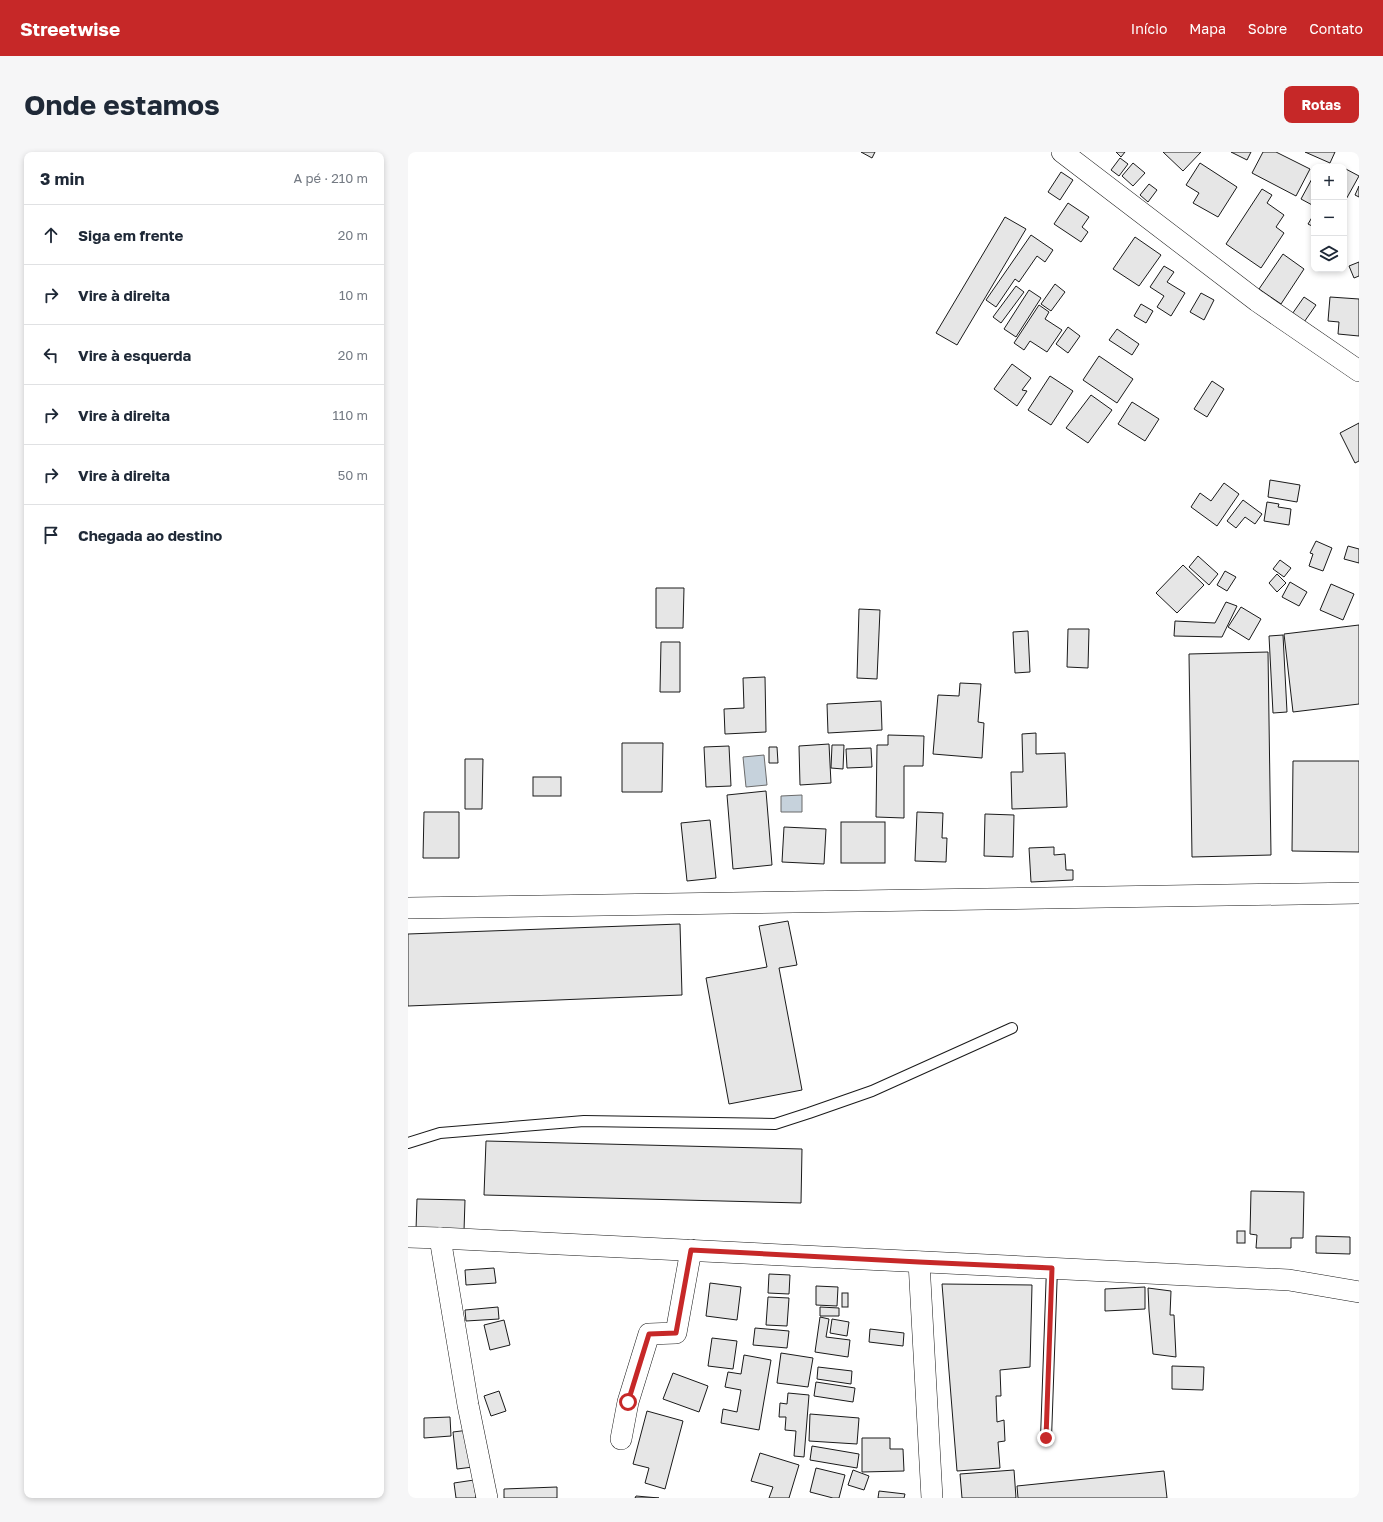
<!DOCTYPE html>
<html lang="pt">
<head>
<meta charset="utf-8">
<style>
	:root { --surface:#fff; --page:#f6f6f7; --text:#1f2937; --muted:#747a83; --line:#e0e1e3; --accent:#c62828 }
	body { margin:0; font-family:"Golos Text",sans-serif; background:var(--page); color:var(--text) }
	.controls { position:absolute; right:12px; top:12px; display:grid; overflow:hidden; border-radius:8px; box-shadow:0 2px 6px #0003 }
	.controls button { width:36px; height:36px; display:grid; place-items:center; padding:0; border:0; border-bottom:1px solid var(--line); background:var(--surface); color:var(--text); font:20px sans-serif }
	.stop { position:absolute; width:12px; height:12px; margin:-9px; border:3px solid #c62828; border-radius:50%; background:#fff }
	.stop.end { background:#c62828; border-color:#fff; box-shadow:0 1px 4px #0008 }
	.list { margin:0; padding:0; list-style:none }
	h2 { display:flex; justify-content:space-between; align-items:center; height:52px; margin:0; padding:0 16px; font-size:17px }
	h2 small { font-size:13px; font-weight:400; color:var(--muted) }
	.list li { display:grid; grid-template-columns:26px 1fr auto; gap:12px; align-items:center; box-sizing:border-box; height:60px; padding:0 16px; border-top:1px solid var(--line) }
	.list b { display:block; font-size:15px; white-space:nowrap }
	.list em { font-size:13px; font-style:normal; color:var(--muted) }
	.icon { flex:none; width:22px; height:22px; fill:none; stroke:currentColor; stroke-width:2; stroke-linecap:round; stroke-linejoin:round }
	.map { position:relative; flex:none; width:951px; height:1346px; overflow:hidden; border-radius:8px }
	header { display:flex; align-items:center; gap:24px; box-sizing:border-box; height:56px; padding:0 20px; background:var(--accent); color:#fff }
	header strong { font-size:19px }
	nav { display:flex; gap:22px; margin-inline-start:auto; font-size:14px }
	.intro { display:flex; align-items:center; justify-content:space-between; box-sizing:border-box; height:96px; padding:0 24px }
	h1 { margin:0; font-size:28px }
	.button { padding:10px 18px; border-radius:8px; background:var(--accent); color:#fff; font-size:14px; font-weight:700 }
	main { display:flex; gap:24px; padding:0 24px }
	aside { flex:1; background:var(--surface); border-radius:8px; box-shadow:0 2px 6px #0003 }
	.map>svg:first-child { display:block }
</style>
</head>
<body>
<header>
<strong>Streetwise</strong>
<nav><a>Início</a><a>Mapa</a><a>Sobre</a><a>Contato</a></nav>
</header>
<div class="intro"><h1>Onde estamos</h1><a class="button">Rotas</a></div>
<main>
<aside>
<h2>3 min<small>A pé · 210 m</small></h2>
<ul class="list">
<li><svg class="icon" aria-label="ahead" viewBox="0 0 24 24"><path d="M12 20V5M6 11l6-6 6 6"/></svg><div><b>Siga em frente</b></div><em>20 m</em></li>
<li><svg class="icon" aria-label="right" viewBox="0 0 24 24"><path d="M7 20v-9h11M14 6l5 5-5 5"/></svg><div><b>Vire à direita</b></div><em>10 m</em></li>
<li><svg class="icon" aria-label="left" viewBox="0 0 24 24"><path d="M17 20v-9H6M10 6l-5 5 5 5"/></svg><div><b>Vire à esquerda</b></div><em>20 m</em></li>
<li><svg class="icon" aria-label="right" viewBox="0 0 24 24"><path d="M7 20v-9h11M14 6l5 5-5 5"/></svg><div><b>Vire à direita</b></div><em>110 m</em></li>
<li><svg class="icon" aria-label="right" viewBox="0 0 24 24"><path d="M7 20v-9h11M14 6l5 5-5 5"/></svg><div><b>Vire à direita</b></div><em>50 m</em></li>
<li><svg class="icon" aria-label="arrive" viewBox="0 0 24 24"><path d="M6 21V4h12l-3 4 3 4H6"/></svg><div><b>Chegada ao destino</b></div></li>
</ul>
</aside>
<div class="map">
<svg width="951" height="1346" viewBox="0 0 951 1346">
	<rect width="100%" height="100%" fill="#fff"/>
	<g fill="#c6d2dc" stroke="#6a6a6a">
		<polygon points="356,603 359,633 338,635 335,605"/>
		<polygon points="394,643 394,660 373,660 373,644"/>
	</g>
	<g fill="#e6e6e6" stroke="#1a1a1a">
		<polygon points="453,0 467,0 464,6"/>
		<polygon points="708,0 717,0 713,5"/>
		<polygon points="755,0 793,0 775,19"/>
		<polygon points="823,0 843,0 839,8"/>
		<polygon points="855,0 868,0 902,17 888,44 844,21"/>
		<polygon points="897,0 927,0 922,11"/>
		<polygon points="712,6 720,12 711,24 703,18"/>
		<polygon points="725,11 737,21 725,34 714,24"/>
		<polygon points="792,11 829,35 810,65 785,51 791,41 778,33"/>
		<polygon points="936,16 951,24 936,51"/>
		<polygon points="653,20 665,28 652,48 640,40"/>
		<polygon points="906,23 906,54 893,47"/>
		<polygon points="741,32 749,38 740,50 732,43"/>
		<polygon points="951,34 951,45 947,43"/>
		<polygon points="854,37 864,43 859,51 876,63 868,75 876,81 853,116 818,92"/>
		<polygon points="660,51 681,65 674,75 680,80 673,90 646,72"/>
		<polygon points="906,62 906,75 900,72"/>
		<polygon points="597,65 618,77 549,193 528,181"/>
		<polygon points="623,83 645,98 637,110 629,104 611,130 607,127 588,155 578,148"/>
		<polygon points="727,85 753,103 731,134 705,117"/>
		<polygon points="875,102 896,117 873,152 851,137"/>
		<polygon points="951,110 951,124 946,126 941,114"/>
		<polygon points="756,114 766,120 759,130 777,141 763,164 749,155 756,144 742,135"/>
		<polygon points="647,132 657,140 643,159 633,152"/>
		<polygon points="608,134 616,140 593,171 585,165"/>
		<polygon points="621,138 633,146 608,185 596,177"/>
		<polygon points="793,141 806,148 796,168 782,160"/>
		<polygon points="896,145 908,153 894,173 882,165"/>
		<polygon points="922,145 951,147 951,184 930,182 931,170 920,169"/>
		<polygon points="733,152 745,159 738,171 726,164"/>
		<polygon points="631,153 641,160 637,167 654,178 639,200 622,189 616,198 606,191"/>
		<polygon points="660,175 672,184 660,201 648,192"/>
		<polygon points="709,177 731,192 724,203 701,188"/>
		<polygon points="691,204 725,227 709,251 675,228"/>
		<polygon points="604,212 623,226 614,238 619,239 609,254 586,237"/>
		<polygon points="642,224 665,239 643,273 620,258"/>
		<polygon points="804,229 816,237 799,265 786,257"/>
		<polygon points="683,243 704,258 680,291 658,276"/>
		<polygon points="724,250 751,267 737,289 710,272"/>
		<polygon points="951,271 951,309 947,311 932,281"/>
		<polygon points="862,328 892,333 889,350 860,345"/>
		<polygon points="816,331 831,342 809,374 783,355 792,341 803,349"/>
		<polygon points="835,348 854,362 847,372 837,365 828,376 819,369"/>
		<polygon points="859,350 871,352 870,355 883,357 881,373 856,369"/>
		<polygon points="908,389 924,396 915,419 901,414 905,402 902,401"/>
		<polygon points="940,394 951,397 951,411 936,407"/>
		<polygon points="790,404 810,422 801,433 781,415"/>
		<polygon points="872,408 883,416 876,425 865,417"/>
		<polygon points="775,413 796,433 769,461 748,441"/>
		<polygon points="817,419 828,425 819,439 809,433"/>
		<polygon points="869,422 878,431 869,440 861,431"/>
		<polygon points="882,430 899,440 891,454 874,445"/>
		<polygon points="923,432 946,442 935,468 912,458"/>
		<polygon points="248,436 276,436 275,476 248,476"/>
		<polygon points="818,450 829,454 814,485 766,484 767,469 807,471"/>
		<polygon points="833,455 853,467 841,488 820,475"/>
		<polygon points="451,457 472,458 469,527 449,526"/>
		<polygon points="951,473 951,552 885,560 876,482"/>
		<polygon points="660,477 681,477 680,516 659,515"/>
		<polygon points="620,479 622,520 607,521 605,480"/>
		<polygon points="875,483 879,560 865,561 861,484"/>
		<polygon points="253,490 272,490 272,540 252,540"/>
		<polygon points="860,500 863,703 784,705 781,502"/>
		<polygon points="357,525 358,580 317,582 316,557 336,556 335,526"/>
		<polygon points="552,531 573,532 570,570 576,571 574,606 525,602 530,543 551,544"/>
		<polygon points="473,549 474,578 420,581 419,552"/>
		<polygon points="628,581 628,602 657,601 659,655 604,657 603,620 615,620 614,582"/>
		<polygon points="480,583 516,584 515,614 496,614 496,666 468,665 469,593 480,593"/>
		<polygon points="214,591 255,591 254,640 214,640"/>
		<polygon points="421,592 423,631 392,633 391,594"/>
		<polygon points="424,593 436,593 435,617 423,616"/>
		<polygon points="321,594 323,634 298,635 296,595"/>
		<polygon points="361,595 369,595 370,611 361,611"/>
		<polygon points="463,596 464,615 439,616 438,597"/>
		<polygon points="57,607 75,607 74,657 57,657"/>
		<polygon points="885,609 951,609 951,700 884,699"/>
		<rect x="125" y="625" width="28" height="19"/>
		<polygon points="358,639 364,713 325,717 319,643"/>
		<polygon points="16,660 51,660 51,706 15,706"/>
		<polygon points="509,660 535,661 534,686 539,686 538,710 507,709"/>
		<polygon points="577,662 606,663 605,705 576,704"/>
		<polygon points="302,668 308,726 279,729 273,671"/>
		<rect x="433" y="670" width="44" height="41"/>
		<polygon points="376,675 418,677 416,712 374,710"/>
		<polygon points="646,695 646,703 657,702 658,718 665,718 665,728 623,730 621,696"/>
		<polygon points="380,769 389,813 371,816 394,938 321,952 298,826 359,815 351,774"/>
		<polygon points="272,772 274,843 0,854 0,782"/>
		<polygon points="78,989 394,997 393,1051 76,1043"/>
		<polygon points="843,1039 896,1040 895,1086 883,1086 883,1096 848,1096 849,1083 842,1082"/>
		<polygon points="9,1047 57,1048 56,1079 8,1078"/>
		<rect x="829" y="1079" width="8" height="12"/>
		<polygon points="908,1084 942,1085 942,1102 908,1101"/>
		<polygon points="86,1116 88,1131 58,1133 57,1118"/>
		<polygon points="361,1122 382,1123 381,1142 360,1141"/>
		<polygon points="302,1131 333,1135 329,1168 298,1164"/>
		<polygon points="534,1132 624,1133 622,1215 592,1218 593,1244 588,1244 589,1270 596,1268 597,1289 590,1290 592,1316 549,1319"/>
		<polygon points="408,1134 430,1135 429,1154 408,1153"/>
		<polygon points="737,1135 737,1157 697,1159 697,1137"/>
		<polygon points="740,1136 763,1139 762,1163 766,1163 768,1205 745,1202 741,1159"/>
		<rect x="434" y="1141" width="6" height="14"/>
		<polygon points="360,1145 381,1146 379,1174 358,1173"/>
		<polygon points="90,1155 91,1167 58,1169 57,1158"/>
		<polygon points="412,1155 431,1156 431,1164 412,1164"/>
		<polygon points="412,1165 421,1167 418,1185 442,1188 440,1205 407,1200"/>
		<polygon points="424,1167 441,1170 439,1184 422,1181"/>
		<polygon points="96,1168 102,1193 82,1198 76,1173"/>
		<polygon points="347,1176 381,1179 379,1196 345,1193"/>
		<polygon points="462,1177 496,1181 495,1194 461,1190"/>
		<polygon points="304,1186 329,1189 325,1217 300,1214"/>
		<polygon points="373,1201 405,1206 400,1235 369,1231"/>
		<polygon points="336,1203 363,1208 351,1278 313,1271 315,1257 329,1260 333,1238 317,1235 320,1220 333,1222"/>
		<polygon points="764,1214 796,1215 795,1238 764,1237"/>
		<polygon points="410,1215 444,1219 443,1232 409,1227"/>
		<polygon points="265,1221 300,1234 291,1260 255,1247"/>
		<polygon points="408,1230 447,1236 445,1250 406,1244"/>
		<polygon points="91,1239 98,1259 83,1264 76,1244"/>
		<polygon points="380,1241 401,1243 396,1305 386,1304 388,1279 377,1278 378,1265 371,1265 372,1251 379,1252"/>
		<polygon points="239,1259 275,1269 257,1337 237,1331 241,1316 225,1312"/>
		<polygon points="402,1262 451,1266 449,1292 401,1289"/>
		<polygon points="42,1265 43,1284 16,1286 16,1266"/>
		<polygon points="61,1278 65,1315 49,1317 45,1280"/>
		<polygon points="454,1286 482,1286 482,1297 495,1297 496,1319 454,1320"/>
		<polygon points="404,1294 451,1302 449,1316 402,1308"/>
		<polygon points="352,1301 391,1313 381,1346 361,1346 365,1335 343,1329"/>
		<polygon points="408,1316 437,1323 431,1346 425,1346 402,1340"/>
		<polygon points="445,1318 461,1324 456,1338 440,1333"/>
		<polygon points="606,1318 608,1346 554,1346 552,1322"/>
		<polygon points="756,1319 759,1346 610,1346 609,1334"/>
		<polygon points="66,1328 68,1346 48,1346 46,1331"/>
		<polygon points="149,1335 149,1346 96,1346 96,1337"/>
		<polygon points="471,1339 497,1342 496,1346 470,1346"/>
		<polygon points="228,1344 251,1346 227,1346"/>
	</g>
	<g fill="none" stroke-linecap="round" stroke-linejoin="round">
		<g stroke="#1a1a1a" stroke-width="12">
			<g id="service">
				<polyline points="0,991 32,981 176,969 367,972 401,961 464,939 604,876"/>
				<polyline points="638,1286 644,1116"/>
			</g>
		</g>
		<g stroke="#1a1a1a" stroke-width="22">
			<g id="minor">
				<polyline points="654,0 849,149 951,219"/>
				<polyline points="0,756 951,741"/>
				<polyline points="0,1085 32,1086 881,1128 951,1140"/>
				<polyline points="32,1086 60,1253 79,1346"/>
				<polyline points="511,1110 524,1346"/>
				<polyline points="213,1287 220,1250 241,1182 268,1181 283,1098"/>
			</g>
		</g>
		<use href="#service" stroke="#fff" stroke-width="10"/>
		<use href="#minor" stroke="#fff" stroke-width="21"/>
	</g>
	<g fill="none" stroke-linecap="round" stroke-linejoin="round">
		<polyline stroke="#c62828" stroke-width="5" points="220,1250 241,1182 268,1181 283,1098 511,1110 644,1116 638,1286"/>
	</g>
</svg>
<div class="controls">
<button>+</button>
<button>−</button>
<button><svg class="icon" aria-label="layers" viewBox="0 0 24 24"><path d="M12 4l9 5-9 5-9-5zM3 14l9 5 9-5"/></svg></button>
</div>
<div class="stop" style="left:220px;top:1250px"></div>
<div class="stop end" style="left:638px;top:1286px"></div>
</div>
</main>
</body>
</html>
